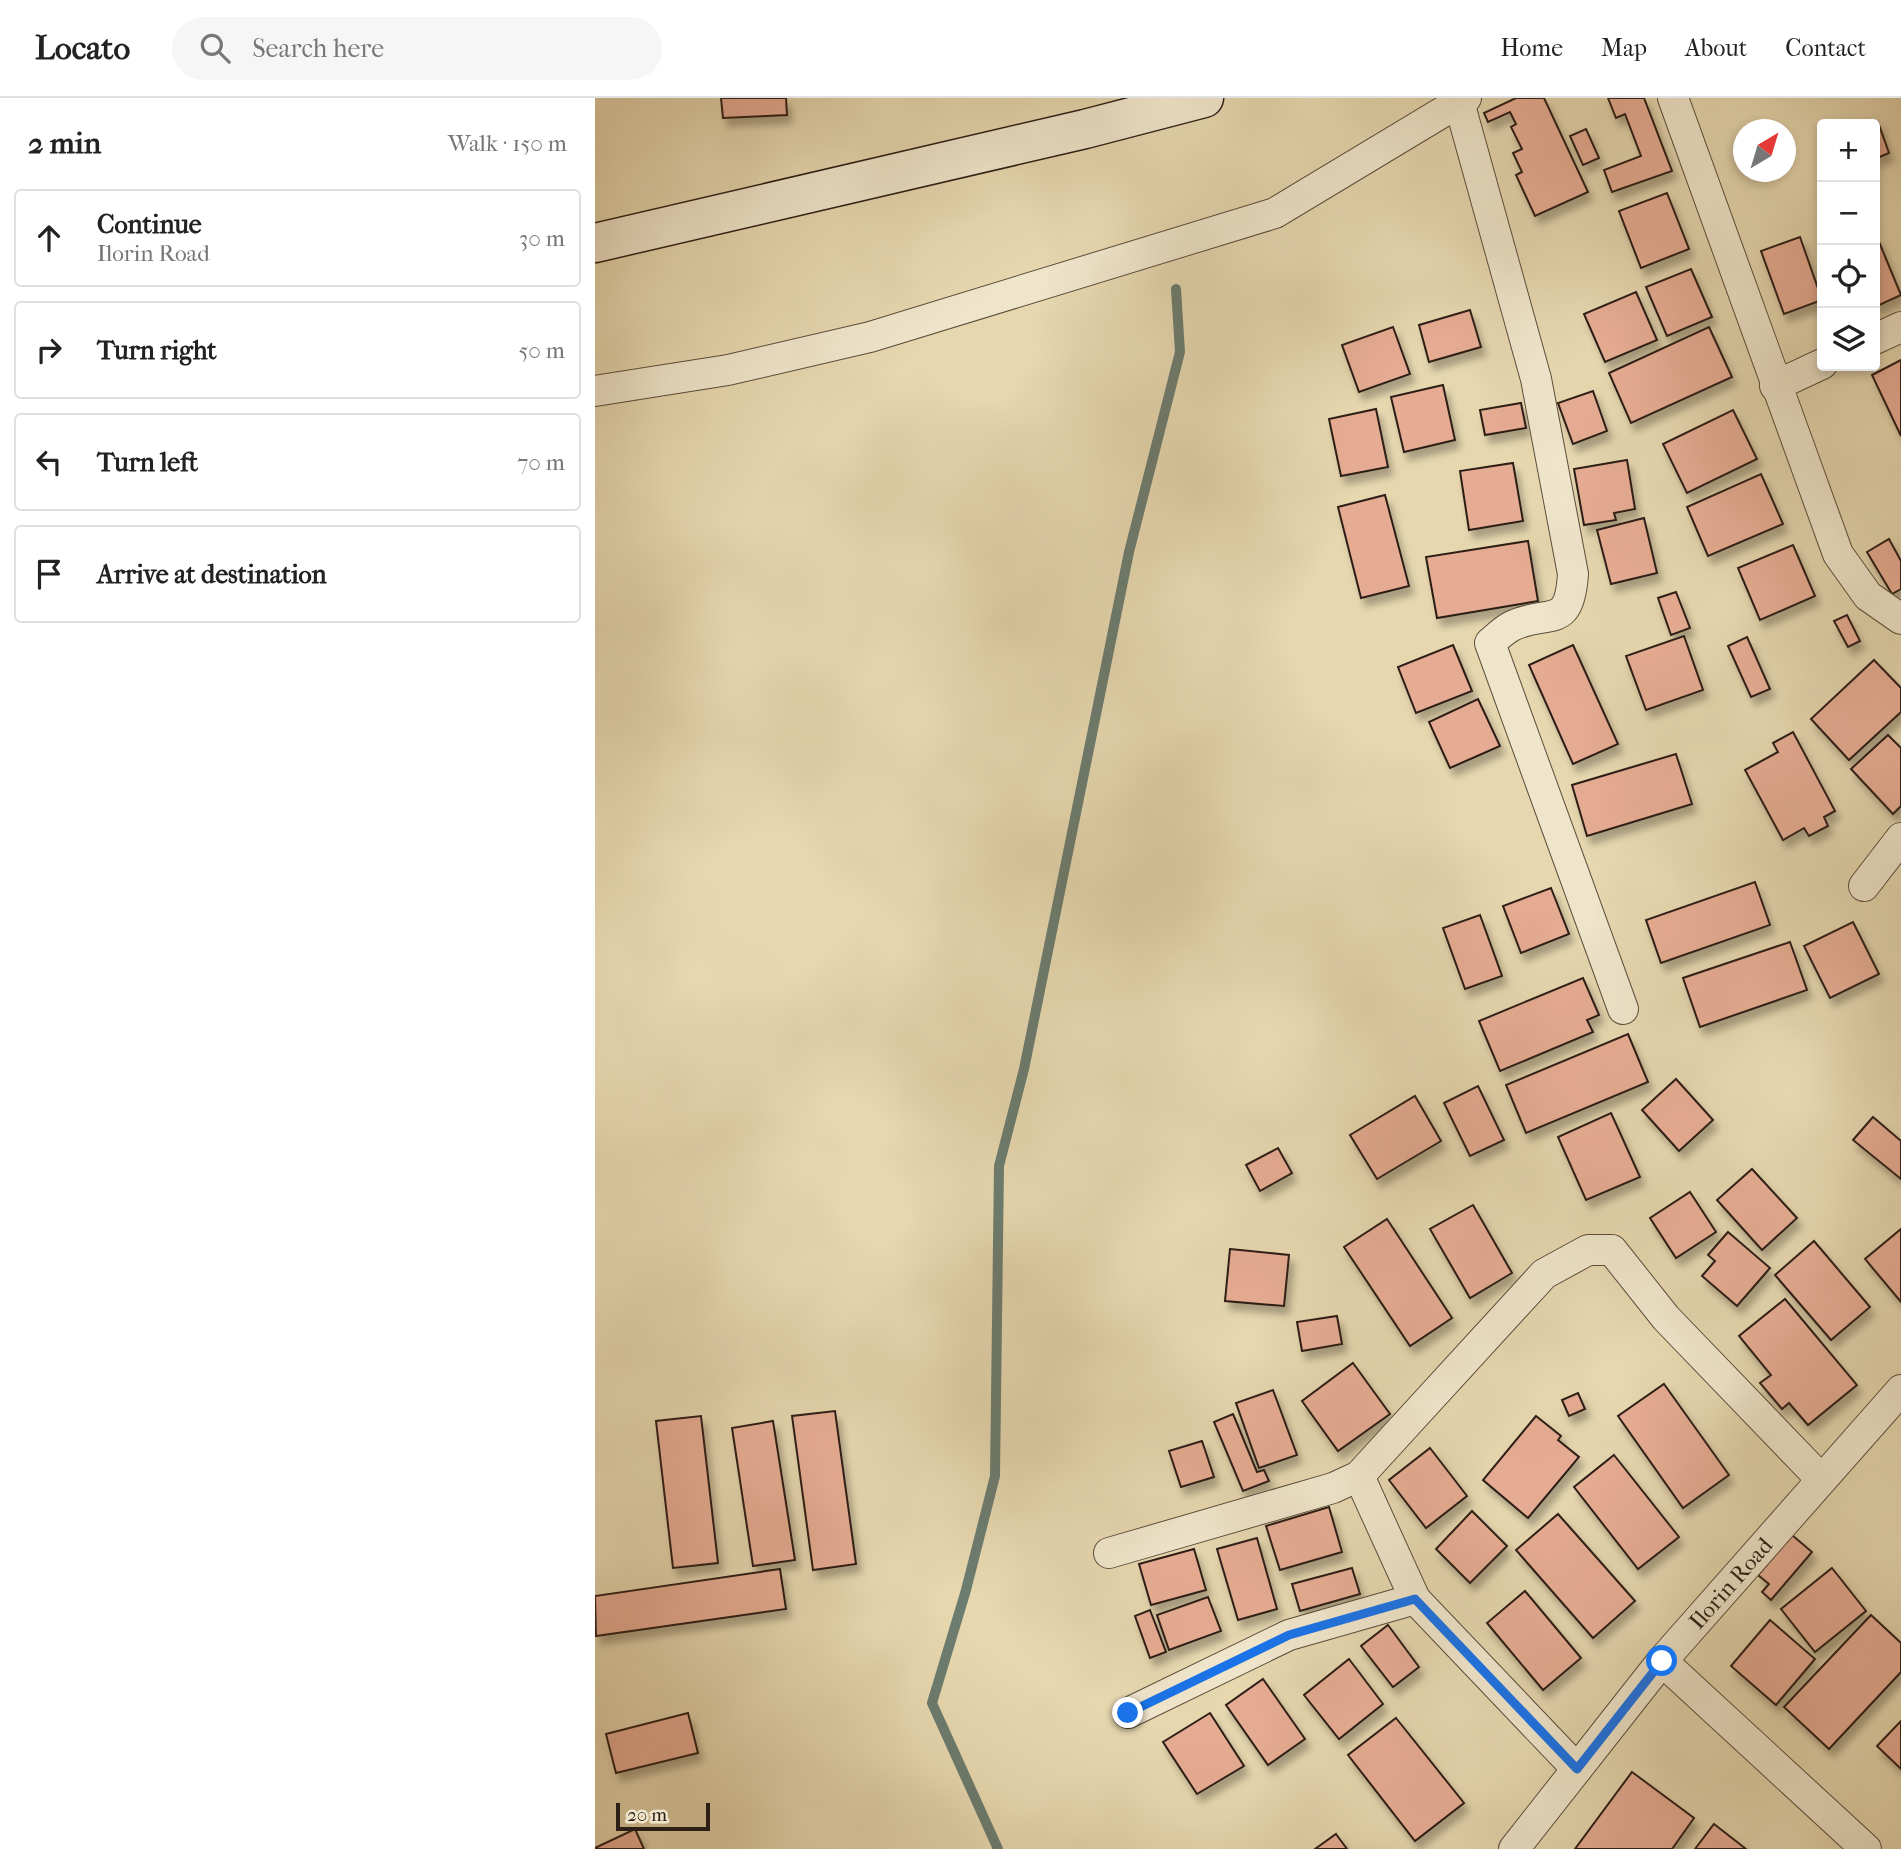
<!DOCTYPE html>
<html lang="en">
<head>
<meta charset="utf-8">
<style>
	:root { --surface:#fff; --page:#f6f6f6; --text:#222; --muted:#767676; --line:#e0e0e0 }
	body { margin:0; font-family:"IM FELL French Canon",serif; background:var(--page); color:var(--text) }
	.controls { position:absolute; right:21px; top:21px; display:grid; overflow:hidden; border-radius:7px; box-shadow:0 4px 10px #0003 }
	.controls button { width:63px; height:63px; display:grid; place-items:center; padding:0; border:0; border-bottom:2px solid var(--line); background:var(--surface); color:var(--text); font:35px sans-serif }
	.compass { position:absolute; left:1138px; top:21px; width:63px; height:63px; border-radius:50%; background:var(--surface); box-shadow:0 4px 10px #0003; rotate:38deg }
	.scale { position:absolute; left:21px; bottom:18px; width:94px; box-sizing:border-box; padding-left:7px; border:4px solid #2d1f16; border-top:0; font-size:19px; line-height:24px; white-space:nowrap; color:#2d1f16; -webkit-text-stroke:5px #efe5cb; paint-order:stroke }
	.stop { position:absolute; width:21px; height:21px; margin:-16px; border:5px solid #1a73e8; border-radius:50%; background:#fff }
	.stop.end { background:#1a73e8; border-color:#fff; box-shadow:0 2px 7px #0008 }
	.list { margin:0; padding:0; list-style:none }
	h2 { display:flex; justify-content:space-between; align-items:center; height:91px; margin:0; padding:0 28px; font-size:30px }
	h2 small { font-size:23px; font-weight:400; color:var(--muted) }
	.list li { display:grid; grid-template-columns:46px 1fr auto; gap:21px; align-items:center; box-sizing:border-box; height:98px; margin:0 14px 14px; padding:0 14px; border:2px solid var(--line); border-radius:7px }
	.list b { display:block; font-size:26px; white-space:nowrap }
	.list p { margin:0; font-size:23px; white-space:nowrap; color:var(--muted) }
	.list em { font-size:23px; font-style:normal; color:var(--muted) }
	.icon { flex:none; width:38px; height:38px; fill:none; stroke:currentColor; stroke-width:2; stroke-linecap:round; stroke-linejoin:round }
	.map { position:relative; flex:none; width:1306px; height:1751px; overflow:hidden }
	header { display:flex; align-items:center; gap:42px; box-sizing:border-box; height:98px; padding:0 35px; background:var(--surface); border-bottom:2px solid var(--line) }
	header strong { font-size:33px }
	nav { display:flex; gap:38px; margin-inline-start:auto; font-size:24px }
	.search { width:490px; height:63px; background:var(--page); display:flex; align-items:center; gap:18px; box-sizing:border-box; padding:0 24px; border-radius:38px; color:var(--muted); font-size:26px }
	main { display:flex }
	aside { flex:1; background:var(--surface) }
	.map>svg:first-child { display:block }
</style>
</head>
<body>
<header>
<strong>Locato</strong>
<div class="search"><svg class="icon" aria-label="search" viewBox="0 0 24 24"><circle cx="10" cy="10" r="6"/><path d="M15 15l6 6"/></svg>Search here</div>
<nav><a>Home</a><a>Map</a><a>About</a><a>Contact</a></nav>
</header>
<main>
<aside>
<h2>2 min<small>Walk · 150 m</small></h2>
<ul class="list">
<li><svg class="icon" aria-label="ahead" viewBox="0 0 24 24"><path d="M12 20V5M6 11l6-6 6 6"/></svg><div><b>Continue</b><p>Ilorin Road</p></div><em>30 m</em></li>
<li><svg class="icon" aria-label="right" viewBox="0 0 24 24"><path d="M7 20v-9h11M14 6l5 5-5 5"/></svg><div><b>Turn right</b></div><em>50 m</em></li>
<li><svg class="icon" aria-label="left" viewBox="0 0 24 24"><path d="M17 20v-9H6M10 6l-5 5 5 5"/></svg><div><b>Turn left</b></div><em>70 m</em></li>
<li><svg class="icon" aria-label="arrive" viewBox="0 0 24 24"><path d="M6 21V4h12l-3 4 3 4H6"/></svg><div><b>Arrive at destination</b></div></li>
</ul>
</aside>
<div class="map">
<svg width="1306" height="1751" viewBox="0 0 1306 1751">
	<defs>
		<filter id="shadow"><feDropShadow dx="4.5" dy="8" stdDeviation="3.5" flood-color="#0004"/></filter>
	</defs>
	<rect width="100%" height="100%" fill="#e6d7af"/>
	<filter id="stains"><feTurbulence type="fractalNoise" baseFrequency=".00286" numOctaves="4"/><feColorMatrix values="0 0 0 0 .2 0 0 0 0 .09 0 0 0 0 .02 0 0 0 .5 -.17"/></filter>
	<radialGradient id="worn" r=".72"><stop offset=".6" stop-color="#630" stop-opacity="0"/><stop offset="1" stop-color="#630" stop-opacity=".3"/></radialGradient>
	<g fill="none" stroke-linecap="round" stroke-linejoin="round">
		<polyline stroke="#6c7c6f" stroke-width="10" points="403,1751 337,1605 371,1492 400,1378 404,1068 429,971 534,454 585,254 581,191"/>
	</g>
	<g fill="#e6ac93" stroke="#2d1f16" stroke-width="2" filter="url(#shadow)">
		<polygon points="126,0 191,0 192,17 128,20"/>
		<polygon points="921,0 949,0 993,94 940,118 921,77 927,74 918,55 927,51 916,29 921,26 915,14 893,24 889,15"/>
		<polygon points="1013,0 1049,0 1077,73 1017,94 1009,72 1046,58 1030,16 1021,20"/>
		<polygon points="1283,24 1294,55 1280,61 1278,26"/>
		<polygon points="991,31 1004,60 988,67 975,38"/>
		<polygon points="1072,95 1094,151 1046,170 1024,113"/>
		<polygon points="1205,139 1227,202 1189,216 1166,153"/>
		<polygon points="1282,139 1306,197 1280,209 1280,140"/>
		<polygon points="1096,171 1117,219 1072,238 1051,189"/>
		<polygon points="1041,194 1062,242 1010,264 989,216"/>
		<polygon points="875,212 886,249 834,264 824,227"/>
		<polygon points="798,229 815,276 764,294 747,247"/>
		<polygon points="1114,229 1137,279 1036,325 1014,275"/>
		<polygon points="1306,262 1306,338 1277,277"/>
		<polygon points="848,287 860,342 809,354 796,299"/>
		<polygon points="998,293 1012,333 978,346 963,305"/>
		<polygon points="926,305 931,330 890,337 885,312"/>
		<polygon points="781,311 793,369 746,378 734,321"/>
		<polygon points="1138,312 1162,361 1092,395 1068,346"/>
		<polygon points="1032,362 1040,411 1019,415 1021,422 989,427 979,371"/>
		<polygon points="918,365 928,423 874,432 865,373"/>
		<polygon points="1166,376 1188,426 1113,458 1092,409"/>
		<polygon points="790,397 814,488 766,500 743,409"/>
		<polygon points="1049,420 1062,475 1016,486 1002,432"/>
		<polygon points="1294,441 1306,463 1306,491 1297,496 1272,454"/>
		<polygon points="933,443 943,503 842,520 831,459"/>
		<polygon points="1198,447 1220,498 1165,522 1143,470"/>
		<polygon points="1081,494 1095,530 1076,537 1063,500"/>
		<polygon points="1252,517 1265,543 1253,549 1239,523"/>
		<polygon points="1089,538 1108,592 1051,612 1031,558"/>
		<polygon points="1152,539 1175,591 1156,599 1133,548"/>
		<polygon points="858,547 877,593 821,615 803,569"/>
		<polygon points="978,547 1023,646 978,666 934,567"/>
		<polygon points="1279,562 1306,590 1306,614 1254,662 1216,621"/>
		<polygon points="883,601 905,648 855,670 834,624"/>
		<polygon points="1198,634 1240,713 1229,719 1233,728 1214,738 1209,730 1188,742 1150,672 1183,654 1178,645"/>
		<polygon points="1293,637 1306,650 1306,708 1298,716 1256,671"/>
		<polygon points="1081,656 1097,706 992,738 977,687"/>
		<polygon points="1160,784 1175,827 1066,865 1051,822"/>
		<polygon points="956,790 974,836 926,855 908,808"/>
		<polygon points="885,817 907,878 870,891 848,830"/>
		<polygon points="1258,824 1284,876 1235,900 1209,848"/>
		<polygon points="1195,844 1212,892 1105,929 1088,880"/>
		<polygon points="988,880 1004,917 992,922 998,934 905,973 884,923"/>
		<polygon points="1033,936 1053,984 931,1035 911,987"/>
		<polygon points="1081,981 1118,1022 1084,1053 1047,1012"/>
		<polygon points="883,988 909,1042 875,1058 849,1005"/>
		<polygon points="820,998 846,1043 782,1081 755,1037"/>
		<polygon points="1016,1015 1045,1079 991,1102 963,1039"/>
		<polygon points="1278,1019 1306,1043 1306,1081 1258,1042"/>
		<polygon points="683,1050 697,1075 665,1093 651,1067"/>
		<polygon points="1157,1071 1202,1120 1167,1152 1122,1102"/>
		<polygon points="1095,1094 1121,1134 1081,1160 1055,1120"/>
		<polygon points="878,1107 917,1175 875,1200 835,1131"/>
		<polygon points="792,1121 857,1220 815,1248 749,1149"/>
		<polygon points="1306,1131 1306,1204 1270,1161"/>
		<polygon points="1133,1134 1175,1170 1142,1208 1107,1178 1120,1163 1113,1157"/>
		<polygon points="1219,1143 1275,1209 1236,1242 1180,1177"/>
		<polygon points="635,1151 694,1157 689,1208 630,1203"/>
		<polygon points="1190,1201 1262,1287 1213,1327 1194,1305 1187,1311 1165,1285 1176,1277 1144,1238"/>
		<polygon points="742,1218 747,1246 707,1253 702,1224"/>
		<polygon points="758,1265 795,1316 743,1353 707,1303"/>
		<polygon points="1069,1286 1134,1377 1088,1410 1023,1318"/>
		<polygon points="678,1292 702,1357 664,1370 641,1305"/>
		<polygon points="983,1295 990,1311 974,1318 967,1302"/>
		<polygon points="240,1313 261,1466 218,1472 197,1318"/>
		<polygon points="638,1316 662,1374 669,1372 674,1383 648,1393 619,1324"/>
		<polygon points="106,1318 123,1465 78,1470 61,1323"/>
		<polygon points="941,1318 966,1338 963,1342 984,1359 933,1420 888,1382"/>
		<polygon points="178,1323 200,1462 158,1468 137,1330"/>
		<polygon points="607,1343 619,1379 586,1389 574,1353"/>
		<polygon points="835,1350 872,1398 831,1430 794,1382"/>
		<polygon points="1019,1357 1084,1439 1043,1471 979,1389"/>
		<polygon points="734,1409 747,1454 685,1472 671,1428"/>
		<polygon points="877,1413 912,1448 875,1485 841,1451"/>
		<polygon points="963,1416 1040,1503 998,1540 921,1452"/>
		<polygon points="1197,1437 1217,1454 1176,1502 1167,1494 1174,1486 1163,1477"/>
		<polygon points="662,1440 682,1511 643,1522 622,1451"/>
		<polygon points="599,1451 611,1492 556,1507 544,1466"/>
		<polygon points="757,1470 765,1496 705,1513 697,1486"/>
		<polygon points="1237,1470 1271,1513 1220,1554 1186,1511"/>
		<polygon points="185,1471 191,1511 1,1538 0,1498"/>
		<polygon points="930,1493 986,1560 948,1592 892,1525"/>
		<polygon points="613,1499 626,1533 574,1552 562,1517"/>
		<polygon points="555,1512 571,1554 555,1560 540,1518"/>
		<polygon points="1276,1517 1306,1545 1306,1574 1234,1651 1189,1609"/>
		<polygon points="1175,1522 1220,1561 1181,1607 1136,1568"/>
		<polygon points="793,1527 824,1569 798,1589 766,1548"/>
		<polygon points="754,1561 788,1606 744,1641 709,1597"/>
		<polygon points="668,1581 710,1641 673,1667 631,1607"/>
		<polygon points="93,1615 103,1655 21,1675 11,1636"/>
		<polygon points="615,1615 649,1668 602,1696 568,1644"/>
		<polygon points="801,1620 869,1705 820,1743 753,1657"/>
		<polygon points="1306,1623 1306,1671 1282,1648"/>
		<polygon points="1037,1674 1099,1720 1077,1751 980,1751"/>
		<polygon points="1119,1726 1151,1751 1100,1751"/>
		<polygon points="40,1731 49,1751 0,1751 0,1750"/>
		<polygon points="741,1736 752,1751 720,1751"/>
	</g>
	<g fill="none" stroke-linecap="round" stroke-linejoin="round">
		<g stroke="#5b4d3c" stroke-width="32">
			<g id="minor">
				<polyline points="1078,0 1243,456 1273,498 1306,521"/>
				<path d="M864,4L941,281L978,476C974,534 954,510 917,528C909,532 902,539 895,545L1028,911"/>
				<polyline points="1280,241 1306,229"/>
				<polyline points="1180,288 1227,266"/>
				<polyline points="0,293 133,272 275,239 680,115 871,0"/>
				<polyline points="1269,788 1306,740"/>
				<polyline points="764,1378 820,1501 982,1671"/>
				<polyline points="514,1455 738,1390 764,1378 949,1176 993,1152 1017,1152 1071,1220 1226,1381"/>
				<polyline points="1067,1563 1271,1751"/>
				<polyline points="533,1615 694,1537 820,1501"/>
				<path id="s1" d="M919,1751L1067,1563L1306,1292"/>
			</g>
		</g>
		<g stroke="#2d1f16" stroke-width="41">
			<polyline id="secondary" points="0,145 490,31 609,0"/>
		</g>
		<use href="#minor" stroke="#efe5cb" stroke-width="30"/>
		<use href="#secondary" stroke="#efe5cb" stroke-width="38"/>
	</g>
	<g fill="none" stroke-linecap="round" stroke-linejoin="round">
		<polyline stroke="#1a73e8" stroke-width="9" points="533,1615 694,1537 820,1501 982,1671 1067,1563"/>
	</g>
	<g text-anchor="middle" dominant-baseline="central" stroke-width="6" stroke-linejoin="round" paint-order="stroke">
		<g font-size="23" fill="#2d1f16" stroke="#efe5cb">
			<text stroke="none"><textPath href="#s1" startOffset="343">Ilorin Road</textPath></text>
		</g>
	</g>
	<rect width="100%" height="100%" filter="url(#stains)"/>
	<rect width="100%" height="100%" fill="url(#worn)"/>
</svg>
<div class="controls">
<button>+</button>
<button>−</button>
<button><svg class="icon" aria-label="locate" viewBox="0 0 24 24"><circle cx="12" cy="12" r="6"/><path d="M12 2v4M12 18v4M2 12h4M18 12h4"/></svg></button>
<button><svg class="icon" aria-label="layers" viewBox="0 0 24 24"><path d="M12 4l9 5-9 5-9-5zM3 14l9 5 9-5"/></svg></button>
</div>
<svg class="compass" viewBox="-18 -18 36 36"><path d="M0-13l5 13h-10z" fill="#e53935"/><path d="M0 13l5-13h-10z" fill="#767676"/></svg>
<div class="scale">20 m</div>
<div class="stop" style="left:1067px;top:1563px"></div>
<div class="stop end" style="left:533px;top:1615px"></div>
</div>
</main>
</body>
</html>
